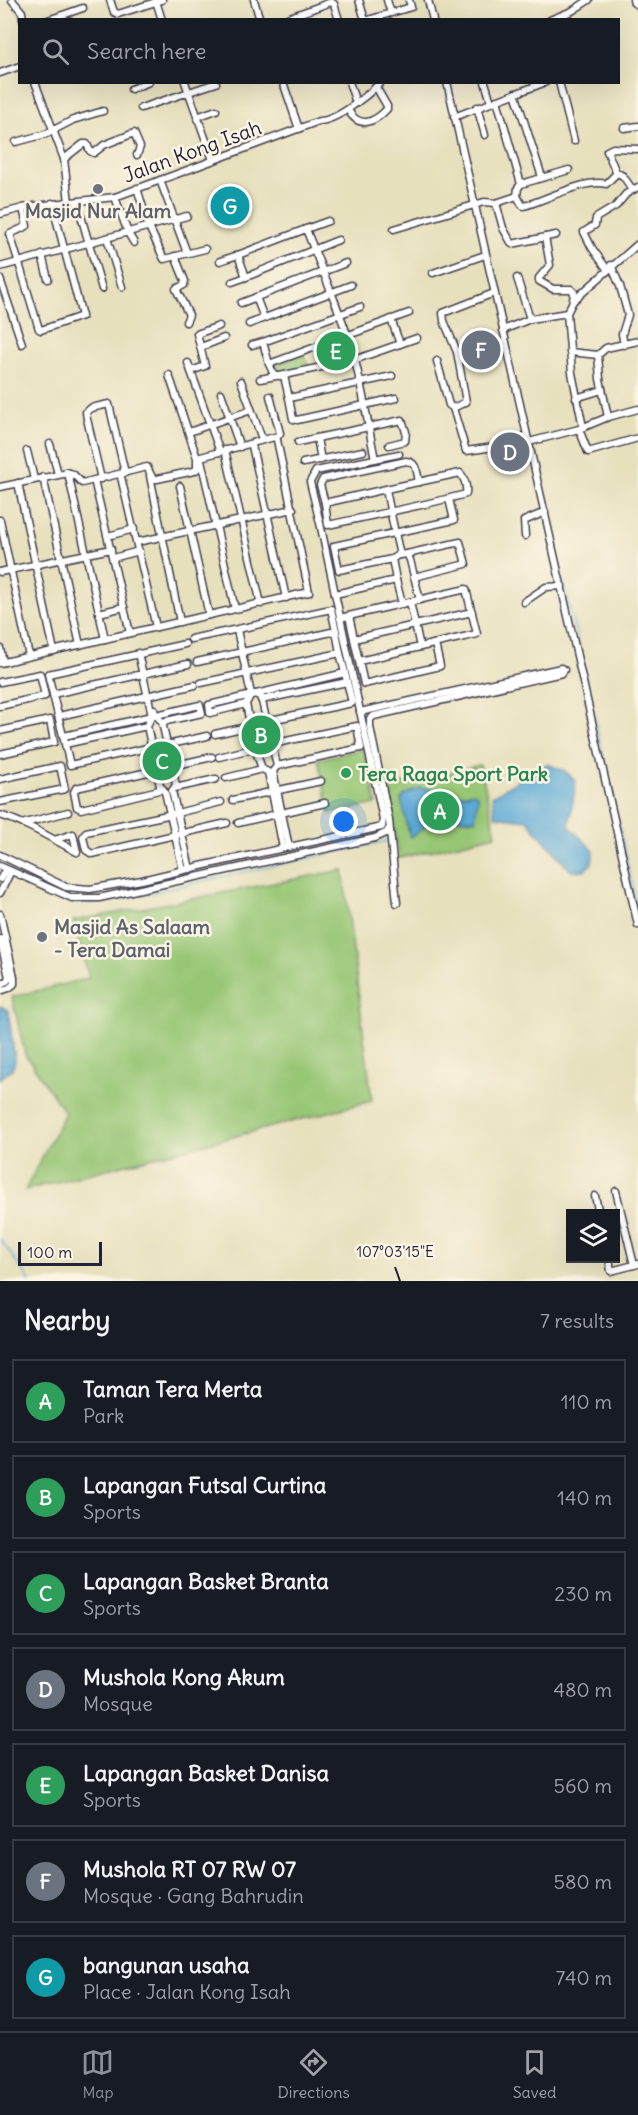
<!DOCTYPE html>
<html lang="en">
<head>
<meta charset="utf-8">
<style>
	:root { --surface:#171b24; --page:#20242c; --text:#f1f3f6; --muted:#9ea1a6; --line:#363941; --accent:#8c9099 }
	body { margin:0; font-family:Delius,sans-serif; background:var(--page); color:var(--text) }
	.controls { position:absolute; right:18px; bottom:18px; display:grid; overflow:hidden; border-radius:0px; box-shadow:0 6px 24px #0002 }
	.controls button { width:54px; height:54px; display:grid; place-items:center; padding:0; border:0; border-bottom:2px solid var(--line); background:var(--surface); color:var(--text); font:30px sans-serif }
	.scale { position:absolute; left:18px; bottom:15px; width:84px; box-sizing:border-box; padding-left:6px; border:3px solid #22223b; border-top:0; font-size:16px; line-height:21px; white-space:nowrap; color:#22223b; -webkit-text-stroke:4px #fcf5e5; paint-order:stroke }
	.you { position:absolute; left:344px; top:822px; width:21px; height:21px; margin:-15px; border:4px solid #fff; border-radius:50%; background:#1a73e8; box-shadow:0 0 0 9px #1a73e833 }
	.badge { display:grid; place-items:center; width:39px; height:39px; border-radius:50%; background:var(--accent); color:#fff; font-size:20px; font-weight:700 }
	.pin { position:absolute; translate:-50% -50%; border:3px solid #fff; box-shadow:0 2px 6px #0006 }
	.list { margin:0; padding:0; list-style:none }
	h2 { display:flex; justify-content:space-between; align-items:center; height:78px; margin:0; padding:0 24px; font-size:26px }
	h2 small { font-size:20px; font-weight:400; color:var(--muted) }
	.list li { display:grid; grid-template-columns:39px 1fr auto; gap:18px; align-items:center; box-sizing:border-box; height:84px; margin:0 12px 12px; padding:0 12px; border:2px solid var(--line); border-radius:0px }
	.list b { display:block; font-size:22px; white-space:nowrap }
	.list p { margin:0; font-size:20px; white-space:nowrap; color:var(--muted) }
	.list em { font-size:20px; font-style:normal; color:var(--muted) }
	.icon { flex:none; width:33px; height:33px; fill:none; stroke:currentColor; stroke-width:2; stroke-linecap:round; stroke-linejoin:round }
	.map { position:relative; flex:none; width:638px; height:1281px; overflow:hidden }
	.search { position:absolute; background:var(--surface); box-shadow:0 6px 24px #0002; left:18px; right:18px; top:18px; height:66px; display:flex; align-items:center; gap:15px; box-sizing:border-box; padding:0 21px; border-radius:0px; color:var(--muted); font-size:22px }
	.sheet { height:750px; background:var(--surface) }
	nav { display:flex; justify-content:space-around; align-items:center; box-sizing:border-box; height:84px; border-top:2px solid var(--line); background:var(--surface); font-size:16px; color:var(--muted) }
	nav a { display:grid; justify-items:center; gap:3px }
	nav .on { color:var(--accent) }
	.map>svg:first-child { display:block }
</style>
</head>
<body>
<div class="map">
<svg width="638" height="1281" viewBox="0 0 638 1281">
	<rect width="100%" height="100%" fill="#fcf5e5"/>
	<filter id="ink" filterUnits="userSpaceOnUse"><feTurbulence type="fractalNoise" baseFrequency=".0167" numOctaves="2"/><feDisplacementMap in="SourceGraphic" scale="12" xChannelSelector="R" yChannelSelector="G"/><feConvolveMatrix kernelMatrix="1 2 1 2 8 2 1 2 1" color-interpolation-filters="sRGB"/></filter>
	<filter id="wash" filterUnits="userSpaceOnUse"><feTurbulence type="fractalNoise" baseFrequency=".008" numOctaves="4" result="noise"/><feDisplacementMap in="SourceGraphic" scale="24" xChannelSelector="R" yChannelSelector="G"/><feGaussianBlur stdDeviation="1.35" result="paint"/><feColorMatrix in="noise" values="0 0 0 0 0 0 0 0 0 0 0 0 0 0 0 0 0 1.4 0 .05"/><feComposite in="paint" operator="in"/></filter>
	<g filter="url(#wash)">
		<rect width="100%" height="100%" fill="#e7e0bd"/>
		<g fill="#97c674" stroke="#5c7458" stroke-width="1.5">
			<polygon points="343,341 348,355 329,361 324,348"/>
			<polygon points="304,354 309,368 276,375 273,366"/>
			<polygon points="364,749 377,804 330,813 318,759"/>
			<polygon points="480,765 496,835 400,858 384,788"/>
			<polygon points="343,870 372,1101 25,1190 65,1113 25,1054 12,997 89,978 73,921"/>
		</g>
		<g fill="#5ba9d5" stroke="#3e6688" stroke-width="1.5">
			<polygon points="547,764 565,771 576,782 569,826 594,851 592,863 585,870 571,871 527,820 495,816 492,796"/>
			<path d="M420,788C441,790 452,799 474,792L478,797L475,820C458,819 440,814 426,825C420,830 419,834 410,837L401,799L405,795Z"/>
			<polygon points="0,1006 8,1010 15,1061 12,1069 0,1079"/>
		</g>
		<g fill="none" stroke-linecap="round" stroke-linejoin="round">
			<g stroke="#5ba9d5" stroke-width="1.5">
				<polyline points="563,578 638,910"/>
				<polyline points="18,882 73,904 106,902 387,841"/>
				<polyline points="0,1239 30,1281"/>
			</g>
		</g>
	</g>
	<g filter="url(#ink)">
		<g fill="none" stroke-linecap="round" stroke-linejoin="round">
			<g stroke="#403e4e" stroke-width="9">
				<g id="minor">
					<polyline points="12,0 22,12 23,20"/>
					<polyline points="110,0 114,12 118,14 162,0"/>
					<polyline points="254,0 260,20"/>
					<polyline points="359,0 365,20"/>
					<polyline points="428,0 433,20"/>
					<polyline points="633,0 634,3 638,5"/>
					<polyline points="156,1 162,20"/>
					<polyline points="391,13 411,7 409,0"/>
					<polyline points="48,20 83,8"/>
					<polyline points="282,20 331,2 334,4 339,20"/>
					<polyline points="368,20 391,13 387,0"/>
					<polyline points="550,20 572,11 589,0"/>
					<polyline points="0,73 20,66"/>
					<polyline points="35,82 64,159 69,202"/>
					<polyline points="185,82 213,160"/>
					<polyline points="283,82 299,129"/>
					<polyline points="349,82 356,103"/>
					<polyline points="447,82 638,925"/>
					<polyline points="485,82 491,102"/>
					<polyline points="559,82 574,141"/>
					<polyline points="131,89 149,82"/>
					<polyline points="515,93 542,177"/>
					<polyline points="497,100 521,184"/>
					<polyline points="477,107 485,135"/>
					<polyline points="141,108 216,83"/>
					<path d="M348,110C359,129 374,123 387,109V106L376,87"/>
					<polyline points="197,117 216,110"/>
					<polyline points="454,117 546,82"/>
					<polyline points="624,128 638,126"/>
					<polyline points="16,142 46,134 73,120 103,111"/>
					<polyline points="64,159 83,144 87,144 90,151 94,153 104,145 134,133 140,147 137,155"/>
					<polyline points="160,180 187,253"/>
					<polyline points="137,188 149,227 164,259 205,249"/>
					<polyline points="632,189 623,176 616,172 607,151 613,148 638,149"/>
					<polyline points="517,196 518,188 521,184 569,170"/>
					<polyline points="115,197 128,233 134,243"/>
					<polyline points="77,202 102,289"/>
					<polyline points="496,203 503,228 512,244 556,235"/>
					<polyline points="23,208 27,226 10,234 39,329 41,330 82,316 52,203"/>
					<path d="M0,214L27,207L115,197L319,121C337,121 368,95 381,82"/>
					<polyline points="306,229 328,221"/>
					<path d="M394,229L484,202L496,203L517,196L522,205L524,206C546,200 586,178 606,184L617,173"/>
					<polyline points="545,237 550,265 539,278 539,281 553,289 571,289 574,292 573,300"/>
					<polyline points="107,238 122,287"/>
					<path d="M338,240L246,277L238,255L306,229C321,268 338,306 351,346C362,382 367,421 375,459"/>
					<polyline points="42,255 48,279"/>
					<polyline points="175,256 185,281 184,285 176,289 189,315 186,322"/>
					<polyline points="220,261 238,255"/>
					<polyline points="611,265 620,286 628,315 622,334 624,345"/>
					<polyline points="0,267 187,216"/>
					<polyline points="607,269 592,248 584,232 595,225 596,218 616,206 626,194 638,187"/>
					<polyline points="433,273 485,255"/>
					<polyline points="517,278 530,319"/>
					<polyline points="0,279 22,344"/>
					<polyline points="232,282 246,277"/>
					<polyline points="256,297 264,318"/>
					<polyline points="241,303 346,263"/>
					<polyline points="360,307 263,342 269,364 409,313"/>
					<polyline points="391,319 400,344"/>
					<polyline points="249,324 351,285"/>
					<polyline points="503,330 530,319 567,313"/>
					<polyline points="252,345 263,342"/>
					<polyline points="201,347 224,338"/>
					<polyline points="570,352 598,355"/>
					<polyline points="437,361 449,405 453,408 466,451 529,442 579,429 608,417 638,409"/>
					<polyline points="188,363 220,452"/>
					<polyline points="269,364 274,375 280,376 354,360 417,338"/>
					<polyline points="191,371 205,366 197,334 219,326"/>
					<polyline points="169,375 197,458"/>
					<polyline points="284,376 289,398 392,376"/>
					<polyline points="260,379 276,376"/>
					<polyline points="241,381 262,439"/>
					<polyline points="221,393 240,447"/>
					<polyline points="289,398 293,419 297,420 396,398"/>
					<polyline points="576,398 602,390"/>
					<polyline points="453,408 466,402 457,352 444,321 443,313 494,293"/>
					<polyline points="608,417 600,379 598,355 606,348 638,341"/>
					<polyline points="583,427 572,373 567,313 573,301 638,244"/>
					<polyline points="579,429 588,452 638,438"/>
					<polyline points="189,432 251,410"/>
					<polyline points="317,438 321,460"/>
					<polyline points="298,442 402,420 406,432 405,441 389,445"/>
					<polyline points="50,444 58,474"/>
					<polyline points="252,446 286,598"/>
					<polyline points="225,450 261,604"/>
					<polyline points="27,451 34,479"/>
					<polyline points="201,460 235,609"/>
					<polyline points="303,463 363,451"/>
					<polyline points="66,472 73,474 82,483 147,467 153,479 157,479 194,471 197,469 197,458 278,436 280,433 270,396"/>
					<polyline points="150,476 180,622"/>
					<polyline points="43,477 80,645"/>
					<polyline points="121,477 156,627"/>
					<polyline points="101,479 87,419 86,412 91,408 109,404 125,473"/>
					<polyline points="18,483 54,651"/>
					<polyline points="95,484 130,633"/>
					<polyline points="180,486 209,615"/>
					<polyline points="0,487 68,473 105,639"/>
					<path d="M386,489L325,503L328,525C374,515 421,506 466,494C467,486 465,479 460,473L386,489C390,511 395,533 400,555"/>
					<path d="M325,503L320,485L323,479L406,461C417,462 417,472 419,482"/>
					<polyline points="0,520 29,656"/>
					<polyline points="108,536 134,529"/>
					<polyline points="525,536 524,521 545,512"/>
					<polyline points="137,542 293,509"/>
					<polyline points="407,554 460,542 466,564 414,577"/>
					<polyline points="113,558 139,551"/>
					<polyline points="392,559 339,570 334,546 454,520 449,499"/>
					<polyline points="0,572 111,549"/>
					<polyline points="396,580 392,559 398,555 407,554 410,560 420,600"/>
					<polyline points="335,594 396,580 402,604"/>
					<polyline points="410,602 420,647"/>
					<polyline points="524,602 546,587 562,586"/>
					<polyline points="99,613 124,607"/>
					<polyline points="349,616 364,684 440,666 435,644"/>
					<polyline points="340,618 466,589 477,634 359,661"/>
					<polyline points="237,630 251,694 246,704 255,748 262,769 268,772 283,848"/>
					<polyline points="191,639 331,609 336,631"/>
					<polyline points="354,639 472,612"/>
					<polyline points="0,648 3,662"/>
					<polyline points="138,653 152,715 147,726 160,786 165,792 183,870"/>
					<polyline points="197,662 336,631 340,653"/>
					<polyline points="0,663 309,592 277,440"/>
					<polyline points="0,682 40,674 45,696 0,706"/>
					<polyline points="201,683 340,653 345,673"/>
					<polyline points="53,694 188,664"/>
					<polyline points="255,694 261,697 277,766 273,771 289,847"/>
					<polyline points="261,700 347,682"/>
					<polyline points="246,704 210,713 209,705 345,673 352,703 266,721"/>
					<polyline points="154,709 155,714 162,722 176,785 172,791 190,869"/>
					<polyline points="360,712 561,668 564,670 562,673 374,716 370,719"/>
					<polyline points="59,716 195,685"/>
					<polyline points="147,726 65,744 70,765 152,747"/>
					<polyline points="0,731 50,720 54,742 0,754"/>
					<polyline points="215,734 251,726"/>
					<polyline points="64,736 200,705 202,713 162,722"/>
					<polyline points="65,744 48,674 185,644"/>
					<polyline points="272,744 357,726 361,748 277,766"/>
					<polyline points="167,745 207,736"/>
					<polyline points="219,757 255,748"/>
					<polyline points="172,766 212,757"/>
					<polyline points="157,770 76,788 74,792 77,807 81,809 163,789"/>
					<polyline points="226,778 262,769"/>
					<polyline points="0,779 60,766 65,789 0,802"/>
					<polyline points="175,788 216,779"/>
					<polyline points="233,800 321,781"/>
					<polyline points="221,802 177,813 86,832 83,837 86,850 92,854 227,823"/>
					<path d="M0,815C29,824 50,838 77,852L73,834L54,840"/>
					<polyline points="25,823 68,812"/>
					<polyline points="238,823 325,803"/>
					<polyline points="388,830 390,831 397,903"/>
					<polyline points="0,855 66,887 90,889 142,880 205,865 382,827 383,819 320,523 310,482 316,471 399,454"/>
					<polyline points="0,866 72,898 99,898 375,838 390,831 389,820 370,727 370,719"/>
					<polyline points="0,879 6,869"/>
					<polyline points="0,893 11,871"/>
					<polyline points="0,914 14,977 14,984 9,988 0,991"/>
					<polyline points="0,939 9,977 7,981 0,985"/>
					<polyline points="616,1191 634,1265"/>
					<polyline points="595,1196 599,1214"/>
					<polyline points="609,1258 611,1271 638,1264"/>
				</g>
			</g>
			<use href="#minor" stroke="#fff" stroke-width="6"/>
		</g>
	</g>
	<path fill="none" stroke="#22223b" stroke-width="2" d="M395,1267L400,1281"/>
	<g fill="#6b7280" stroke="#fcf5e5" stroke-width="2">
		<circle cx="98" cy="189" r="6"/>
		<circle cx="42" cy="937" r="6"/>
	</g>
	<circle fill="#2e9e5b" stroke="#fcf5e5" stroke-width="2" cx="346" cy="773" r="6"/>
	<g text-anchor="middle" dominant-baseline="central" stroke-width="5" stroke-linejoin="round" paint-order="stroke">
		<g font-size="20" fill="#22223b" stroke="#fcf5e5">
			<text transform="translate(192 151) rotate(-20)">Jalan Kong Isah</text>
		</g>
		<g font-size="20" font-weight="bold" fill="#5b616d" stroke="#fcf5e5">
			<text x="98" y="210">Masjid Nur Alam</text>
			<text x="54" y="926" text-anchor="start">Masjid As Salaam<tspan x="54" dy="23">- Tera Damai</tspan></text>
		</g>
		<g font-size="20" font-weight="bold" fill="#27864d" stroke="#fcf5e5" text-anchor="start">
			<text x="358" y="773">Tera Raga Sport Park</text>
		</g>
	</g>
	<g font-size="15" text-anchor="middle" fill="#22223b" stroke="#fcf5e5" stroke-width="5" stroke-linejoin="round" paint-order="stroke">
		<text x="395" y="1257">107°03'15"E</text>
	</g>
</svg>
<div class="controls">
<button><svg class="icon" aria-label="layers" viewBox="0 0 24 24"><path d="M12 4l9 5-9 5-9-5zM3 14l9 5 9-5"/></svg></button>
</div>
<div class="scale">100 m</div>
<div class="you"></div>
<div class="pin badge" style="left:440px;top:811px;background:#2e9e5b">A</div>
<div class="pin badge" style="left:261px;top:735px;background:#2e9e5b">B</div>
<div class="pin badge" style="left:162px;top:761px;background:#2e9e5b">C</div>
<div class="pin badge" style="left:510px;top:452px;background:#6b7280">D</div>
<div class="pin badge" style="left:336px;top:351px;background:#2e9e5b">E</div>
<div class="pin badge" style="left:481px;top:350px;background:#6b7280">F</div>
<div class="pin badge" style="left:230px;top:206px;background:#0f9aa8">G</div>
<div class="search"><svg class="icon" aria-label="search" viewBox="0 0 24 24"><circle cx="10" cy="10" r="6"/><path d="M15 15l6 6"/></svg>Search here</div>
</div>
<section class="sheet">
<h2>Nearby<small>7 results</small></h2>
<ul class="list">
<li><span class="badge" style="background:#2e9e5b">A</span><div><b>Taman Tera Merta</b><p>Park</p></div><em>110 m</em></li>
<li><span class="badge" style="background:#2e9e5b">B</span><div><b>Lapangan Futsal Curtina</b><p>Sports</p></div><em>140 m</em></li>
<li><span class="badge" style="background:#2e9e5b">C</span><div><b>Lapangan Basket Branta</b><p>Sports</p></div><em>230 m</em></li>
<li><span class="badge" style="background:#6b7280">D</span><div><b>Mushola Kong Akum</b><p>Mosque</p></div><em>480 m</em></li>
<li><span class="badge" style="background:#2e9e5b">E</span><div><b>Lapangan Basket Danisa</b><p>Sports</p></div><em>560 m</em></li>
<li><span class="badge" style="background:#6b7280">F</span><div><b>Mushola RT 07 RW 07</b><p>Mosque · Gang Bahrudin</p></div><em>580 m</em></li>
<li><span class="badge" style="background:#0f9aa8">G</span><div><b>bangunan usaha</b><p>Place · Jalan Kong Isah</p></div><em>740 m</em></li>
</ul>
</section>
<nav>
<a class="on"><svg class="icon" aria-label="map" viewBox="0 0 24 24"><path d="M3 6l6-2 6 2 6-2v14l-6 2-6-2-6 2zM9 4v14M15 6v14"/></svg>Map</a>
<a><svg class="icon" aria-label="directions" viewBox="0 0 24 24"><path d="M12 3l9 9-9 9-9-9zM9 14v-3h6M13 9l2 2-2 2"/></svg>Directions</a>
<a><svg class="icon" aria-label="saved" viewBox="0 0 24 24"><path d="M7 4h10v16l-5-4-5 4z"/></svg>Saved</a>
</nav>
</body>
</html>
